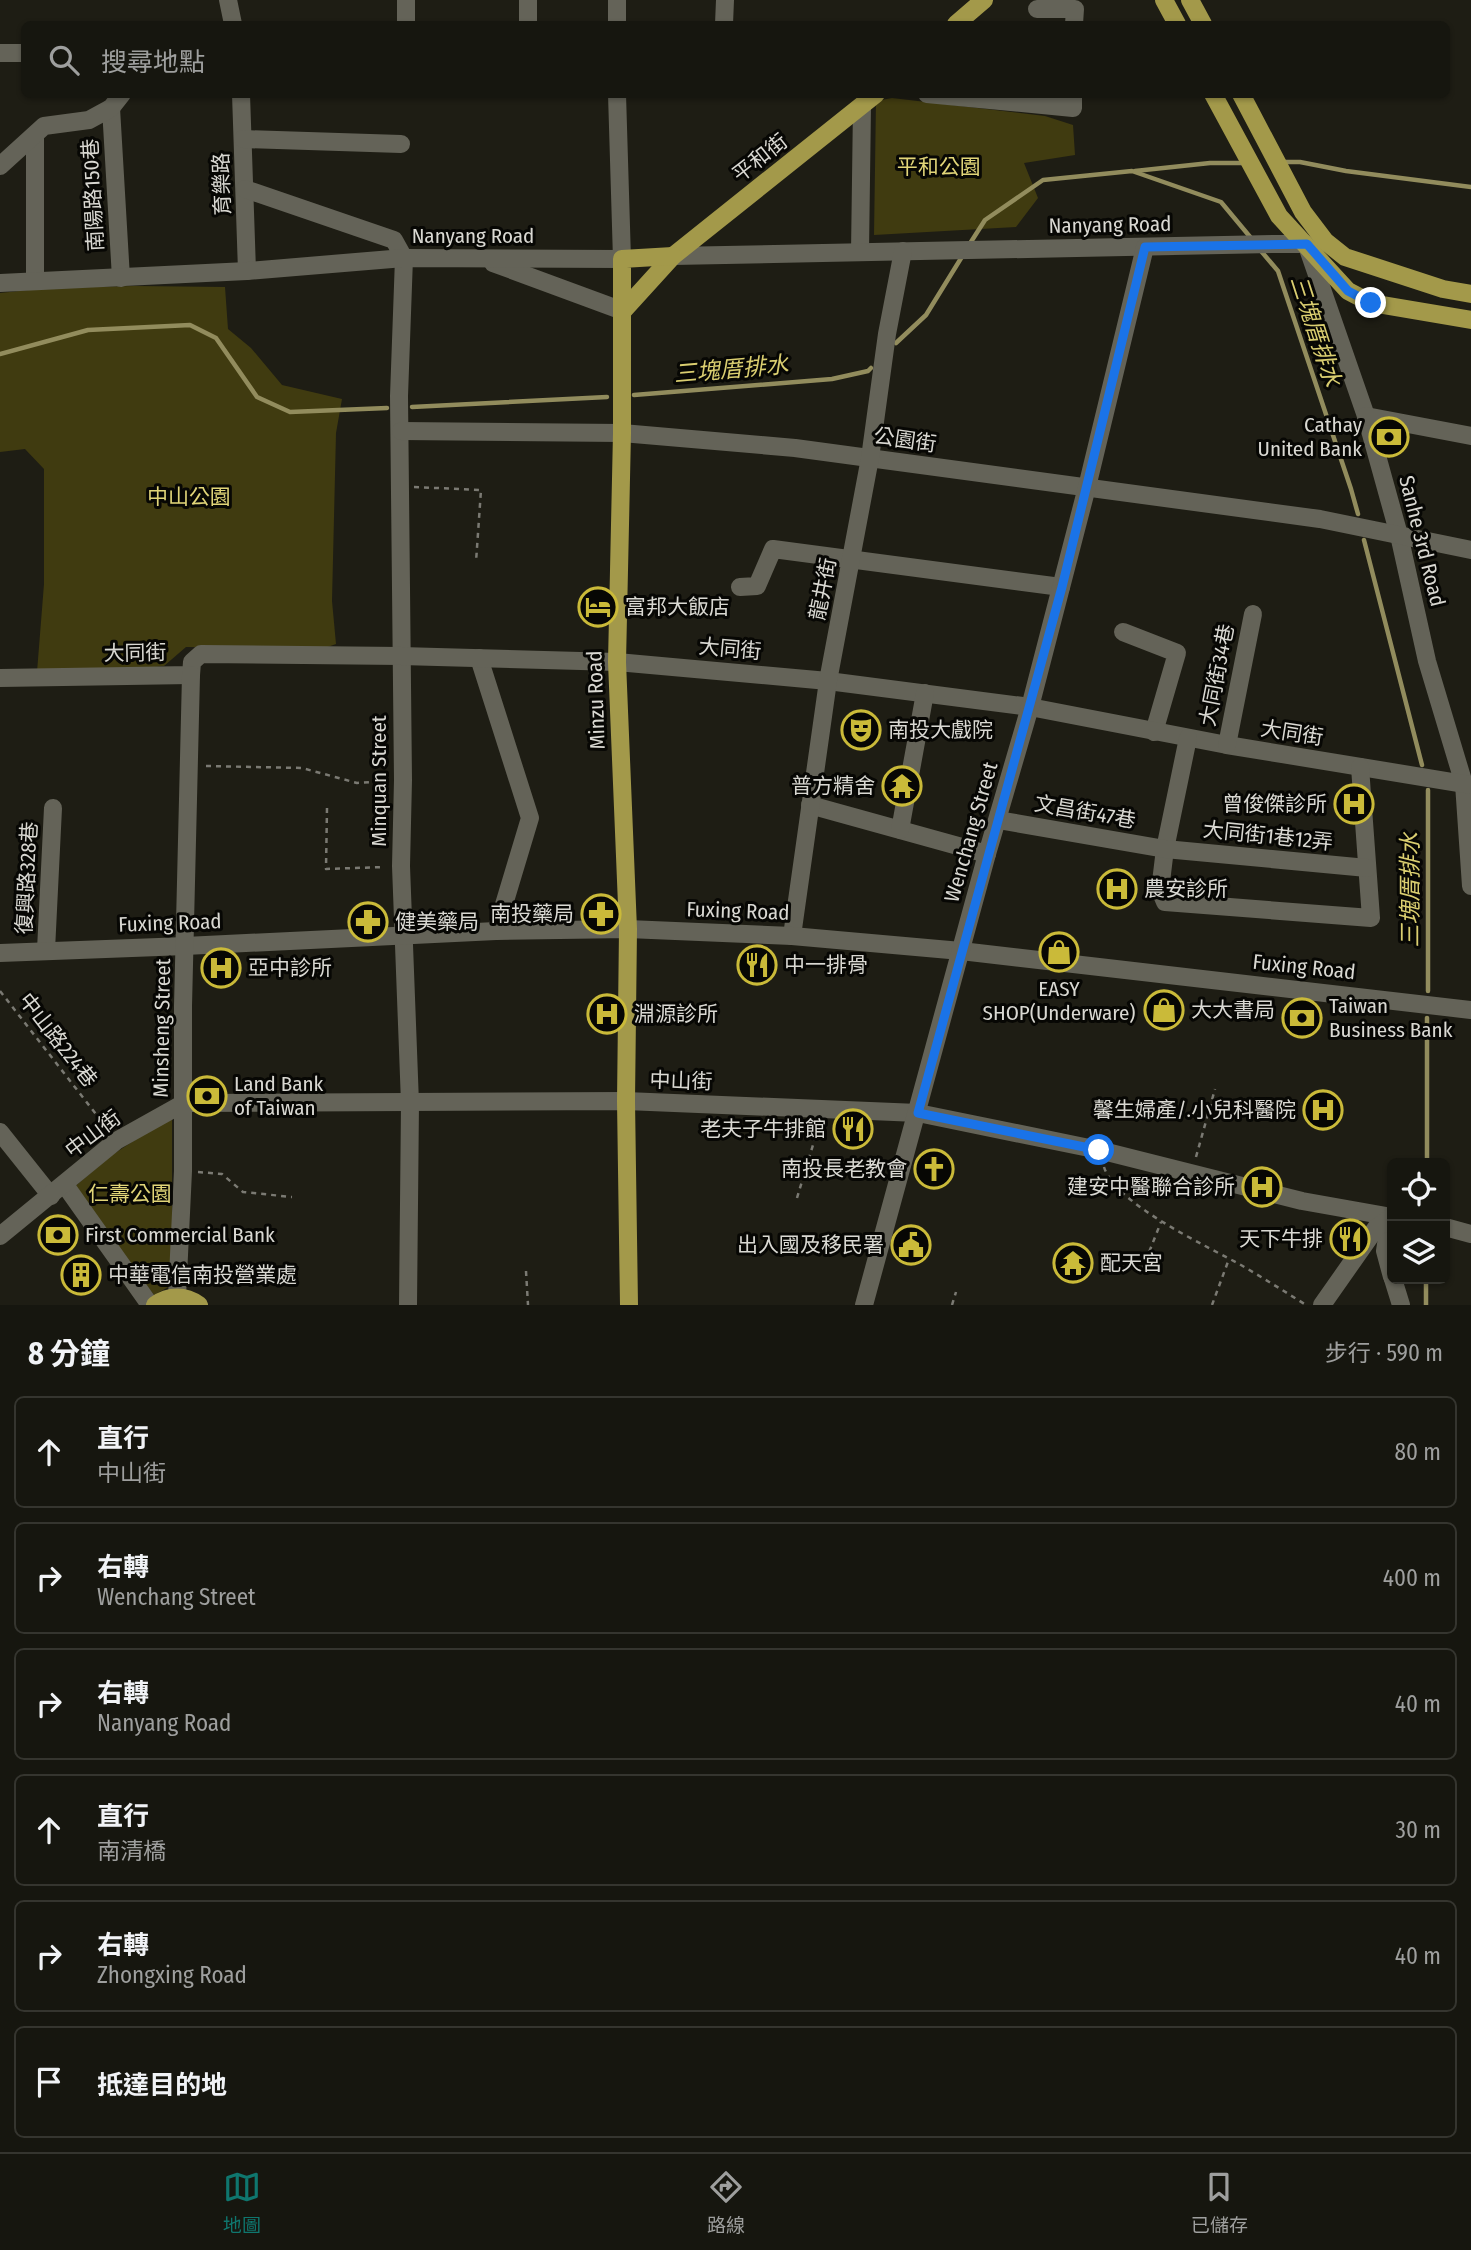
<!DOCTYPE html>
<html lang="zh-TW">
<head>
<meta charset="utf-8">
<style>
	:root { --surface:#16160f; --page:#23231d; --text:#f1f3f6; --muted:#9e9f9e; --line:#35352f; --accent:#0f766e }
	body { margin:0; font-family:"Fira Sans Condensed","Noto Sans TC",sans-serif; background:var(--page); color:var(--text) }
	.controls { position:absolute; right:21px; bottom:21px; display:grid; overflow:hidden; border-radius:10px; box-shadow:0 2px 5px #0004 }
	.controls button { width:63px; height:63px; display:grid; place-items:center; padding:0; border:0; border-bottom:2px solid var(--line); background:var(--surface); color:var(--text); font:35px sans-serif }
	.stop { position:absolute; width:21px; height:21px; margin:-16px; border:5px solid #1a73e8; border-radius:50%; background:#fff }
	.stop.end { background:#1a73e8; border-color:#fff; box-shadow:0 2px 7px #0008 }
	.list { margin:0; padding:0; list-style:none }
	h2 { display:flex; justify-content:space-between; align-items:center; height:91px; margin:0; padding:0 28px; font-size:30px }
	h2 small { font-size:23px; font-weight:400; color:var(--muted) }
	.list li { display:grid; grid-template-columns:46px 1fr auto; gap:21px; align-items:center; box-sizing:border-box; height:112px; margin:0 14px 14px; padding:0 14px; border:2px solid var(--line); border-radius:10px }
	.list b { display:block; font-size:26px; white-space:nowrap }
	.list p { margin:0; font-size:23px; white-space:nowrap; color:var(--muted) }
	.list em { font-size:23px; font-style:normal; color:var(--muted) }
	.icon { flex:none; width:38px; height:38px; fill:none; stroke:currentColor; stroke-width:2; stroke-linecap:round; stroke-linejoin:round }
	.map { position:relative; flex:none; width:1471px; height:1305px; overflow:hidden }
	.search { position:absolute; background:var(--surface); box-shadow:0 2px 5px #0004; left:21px; right:21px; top:21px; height:77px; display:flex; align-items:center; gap:18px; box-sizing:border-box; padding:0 24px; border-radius:10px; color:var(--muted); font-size:26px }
	.sheet { height:847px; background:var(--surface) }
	nav { display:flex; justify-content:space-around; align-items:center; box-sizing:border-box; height:98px; border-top:2px solid var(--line); background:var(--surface); font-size:19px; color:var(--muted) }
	nav a { display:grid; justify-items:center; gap:4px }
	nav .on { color:var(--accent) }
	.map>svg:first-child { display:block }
</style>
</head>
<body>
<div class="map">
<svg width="1471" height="1305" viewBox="0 0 1471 1305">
	<rect width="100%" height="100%" fill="#1e1d14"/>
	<g fill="#403b10">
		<polygon points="892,98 1045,116 1073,125 1075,155 1024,163 1038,198 1016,227 874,235 876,101"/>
		<polygon points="135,286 225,287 228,329 251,348 282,385 342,399 336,433 332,601 336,644 322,649 186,647 164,666 116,671 37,672 44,584 44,469 25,449 0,452 0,293 49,288"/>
		<polygon points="172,1116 172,1285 154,1295 73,1188 112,1155"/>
	</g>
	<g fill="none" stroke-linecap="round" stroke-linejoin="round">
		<g stroke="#928c5d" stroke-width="4.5">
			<polyline points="1281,162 1300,162 1346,171 1471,187"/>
			<polyline points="1135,171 1210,163 1245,163"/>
			<polyline points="969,245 985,220 1043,180 1132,171 1221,202 1251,238"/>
			<polyline points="1261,251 1278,271 1351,489 1358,514"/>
			<polyline points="896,343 926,315 963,255"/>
			<polyline points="0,354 88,330 190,325 216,338 257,397 290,412 387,408"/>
			<polyline points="634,395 832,379 868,371 871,368"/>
			<polyline points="412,407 607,397"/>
			<polyline points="1364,540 1422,765"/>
			<polyline points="1428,991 1428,790"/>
			<polyline points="1427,1163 1427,1018"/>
			<polyline points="1426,1305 1426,1279"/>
		</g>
		<g stroke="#7b7a73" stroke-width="2.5" stroke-dasharray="5 5" stroke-linecap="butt">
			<polyline points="414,487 481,490 476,562"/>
			<polyline points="206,766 302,768 357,783 387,781"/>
			<polyline points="327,808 326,869 384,867"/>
			<polyline points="0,991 106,1127"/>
			<polyline points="1196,1157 1215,1089"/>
			<path d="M1104,1167C1115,1204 1207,1246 1241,1265C1263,1278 1284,1291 1306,1305"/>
			<polyline points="198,1172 222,1174 243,1192 292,1197"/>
			<polyline points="797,1198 819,1125"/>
			<polyline points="1142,1270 1161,1222"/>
			<polyline points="526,1271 528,1305"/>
			<polyline points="952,1305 956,1292"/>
			<polyline points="1212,1305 1229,1259"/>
		</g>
		<g stroke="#646358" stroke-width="18">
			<polyline points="228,0 233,24"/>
			<polyline points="406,0 406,24"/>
			<polyline points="528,0 528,24"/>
			<polyline points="1037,9 1075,9 1074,24"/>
			<polyline points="617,24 617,0"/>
			<polyline points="724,24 725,0"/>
			<polyline points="0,53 24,53"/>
			<polyline points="241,94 247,271"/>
			<polyline points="927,94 1073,108 1073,94"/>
			<polyline points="111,108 121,278"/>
			<polyline points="35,135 35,281"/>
			<polyline points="243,139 401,144"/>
			<polyline points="0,166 44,126 89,120 111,108 122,94"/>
			<polyline points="245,189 394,240 404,258 399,396 403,780 401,866 410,1103 408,1305"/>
			<polyline points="1307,246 1366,416 1399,535 1427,661 1464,784 1471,886"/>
			<polyline points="860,252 862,106"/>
			<polyline points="673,256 1274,244 1306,244 1316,247"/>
			<polyline points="493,263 623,311"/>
			<polyline points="0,283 247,271 404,258 622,259 617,94"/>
			<polyline points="1366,416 1471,436"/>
			<polyline points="401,431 622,433 795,448 1320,519 1471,550"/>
			<polyline points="740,587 757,586 773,549 1061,587"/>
			<polyline points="1123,632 1177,653 1154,732"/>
			<polyline points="479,658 530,818 496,931"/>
			<polyline points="0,678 191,675 192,662 201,654 401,656 617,662 828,681 1030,707 1227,745 1471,785"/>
			<polyline points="1188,738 1165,849 1160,890 1165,902 1371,918 1360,767"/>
			<polyline points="1227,745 1253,614"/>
			<polyline points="810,805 987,854"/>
			<polyline points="998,820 1165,849 1367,868"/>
			<polyline points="900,830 925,693"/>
			<polyline points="792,936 828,681 870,458 887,334 903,251"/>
			<polyline points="46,950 53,808"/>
			<polyline points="0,953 185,946 496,931 628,929 792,936 961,951 1471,1010"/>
			<polyline points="0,1132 51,1196"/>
			<polyline points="65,1185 150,1305"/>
			<polyline points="1390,1219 1385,1251 1392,1277"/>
			<polyline points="1445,1227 1471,1234"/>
			<polyline points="0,1236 116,1141 184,1103 626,1101 918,1113 1099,1150 1302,1201 1392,1217"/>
			<polyline points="1393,1279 1401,1305"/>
			<polyline points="177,1297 183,1171 183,1006 191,675"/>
			<polyline points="864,1305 987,854 1030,707 1087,487 1145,247"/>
			<polyline points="1322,1305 1376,1228 1392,1217"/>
		</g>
		<g stroke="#a3994a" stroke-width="18">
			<polyline points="1164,0 1177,24"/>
			<polyline points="1190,0 1203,24"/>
			<polyline points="956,24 984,0"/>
			<polyline points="1213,94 1279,216 1348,291 1371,303 1471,320"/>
			<polyline points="1241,94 1303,212 1325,241 1345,257 1443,289 1471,294"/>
			<polyline points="623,311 673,256 876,94"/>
			<path d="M155,1305C169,1295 185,1295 199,1305"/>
			<polyline points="629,1305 626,1101 628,929 617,662 622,433 622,259 673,256"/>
		</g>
	</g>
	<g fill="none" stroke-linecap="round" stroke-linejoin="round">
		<polyline stroke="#1a73e8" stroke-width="9" points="1099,1150 918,1113 1062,587 1145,247 1307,244 1348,291 1371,303"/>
	</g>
	<defs>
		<g id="bank-ring" transform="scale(2.0125)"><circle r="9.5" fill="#070704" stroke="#caba39" stroke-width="1.5"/><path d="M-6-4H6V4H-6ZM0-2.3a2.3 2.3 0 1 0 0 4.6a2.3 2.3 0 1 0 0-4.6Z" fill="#caba39"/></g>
		<g id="hotel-ring" transform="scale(2.0125)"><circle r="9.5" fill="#070704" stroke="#caba39" stroke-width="1.5"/><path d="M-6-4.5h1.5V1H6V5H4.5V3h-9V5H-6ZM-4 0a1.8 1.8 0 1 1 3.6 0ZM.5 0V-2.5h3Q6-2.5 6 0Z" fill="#caba39"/></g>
		<g id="theatre-ring" transform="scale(2.0125)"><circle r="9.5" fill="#070704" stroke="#caba39" stroke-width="1.5"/><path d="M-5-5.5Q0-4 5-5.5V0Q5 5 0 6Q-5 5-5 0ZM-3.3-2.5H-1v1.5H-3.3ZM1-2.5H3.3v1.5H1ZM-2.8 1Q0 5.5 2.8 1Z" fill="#caba39"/></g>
		<g id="temple-ring" transform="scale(2.0125)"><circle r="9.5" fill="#070704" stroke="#caba39" stroke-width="1.5"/><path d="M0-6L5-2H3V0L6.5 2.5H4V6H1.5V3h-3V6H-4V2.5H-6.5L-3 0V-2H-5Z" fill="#caba39"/></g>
		<g id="hospital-ring" transform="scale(2.0125)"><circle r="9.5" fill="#070704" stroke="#caba39" stroke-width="1.5"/><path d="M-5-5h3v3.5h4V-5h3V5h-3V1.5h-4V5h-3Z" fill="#caba39"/></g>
		<g id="pharmacy-ring" transform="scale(2.0125)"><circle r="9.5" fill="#070704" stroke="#caba39" stroke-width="1.5"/><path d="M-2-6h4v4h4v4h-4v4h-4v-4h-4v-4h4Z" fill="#caba39"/></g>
		<g id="shop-ring" transform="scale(2.0125)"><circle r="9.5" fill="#070704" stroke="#caba39" stroke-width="1.5"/><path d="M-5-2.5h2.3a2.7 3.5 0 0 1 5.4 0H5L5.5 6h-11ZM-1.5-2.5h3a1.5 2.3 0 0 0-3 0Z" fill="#caba39"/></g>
		<g id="restaurant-ring" transform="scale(2.0125)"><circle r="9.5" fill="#070704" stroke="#caba39" stroke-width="1.5"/><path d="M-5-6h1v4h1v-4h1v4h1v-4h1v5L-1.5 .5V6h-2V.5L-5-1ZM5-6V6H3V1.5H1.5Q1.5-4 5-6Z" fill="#caba39"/></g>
		<g id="church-ring" transform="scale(2.0125)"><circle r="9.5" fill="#070704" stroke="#caba39" stroke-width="1.5"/><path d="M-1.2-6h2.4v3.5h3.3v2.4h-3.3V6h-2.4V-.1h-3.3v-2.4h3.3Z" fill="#caba39"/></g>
		<g id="civic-ring" transform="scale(2.0125)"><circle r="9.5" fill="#070704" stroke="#caba39" stroke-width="1.5"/><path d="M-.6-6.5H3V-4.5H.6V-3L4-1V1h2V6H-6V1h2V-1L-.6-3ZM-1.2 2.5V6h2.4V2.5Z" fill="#caba39"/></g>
		<g id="building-ring" transform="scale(2.0125)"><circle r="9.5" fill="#070704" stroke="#caba39" stroke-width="1.5"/><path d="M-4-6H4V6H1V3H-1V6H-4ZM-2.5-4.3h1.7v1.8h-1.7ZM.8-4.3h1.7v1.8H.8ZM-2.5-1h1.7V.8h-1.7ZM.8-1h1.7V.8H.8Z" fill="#caba39"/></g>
	</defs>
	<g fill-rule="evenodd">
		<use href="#bank-ring" x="1389" y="437"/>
		<use href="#hotel-ring" x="598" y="607"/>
		<use href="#theatre-ring" x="861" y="730"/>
		<use href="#temple-ring" x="902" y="786"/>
		<use href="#hospital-ring" x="1354" y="804"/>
		<use href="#hospital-ring" x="1117" y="889"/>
		<use href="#pharmacy-ring" x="601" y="914"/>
		<use href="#pharmacy-ring" x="368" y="922"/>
		<use href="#shop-ring" x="1059" y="952"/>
		<use href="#restaurant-ring" x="757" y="965"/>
		<use href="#hospital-ring" x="221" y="968"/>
		<use href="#shop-ring" x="1164" y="1010"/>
		<use href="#hospital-ring" x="607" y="1014"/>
		<use href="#bank-ring" x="1302" y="1018"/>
		<use href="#bank-ring" x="207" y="1096"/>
		<use href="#hospital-ring" x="1323" y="1110"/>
		<use href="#restaurant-ring" x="853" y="1129"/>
		<use href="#church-ring" x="934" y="1169"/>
		<use href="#hospital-ring" x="1262" y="1187"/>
		<use href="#bank-ring" x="58" y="1235"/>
		<use href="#restaurant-ring" x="1350" y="1239"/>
		<use href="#civic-ring" x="911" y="1245"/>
		<use href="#temple-ring" x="1073" y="1263"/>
		<use href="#building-ring" x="81" y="1275"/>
	</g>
	<g text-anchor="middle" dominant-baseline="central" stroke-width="6" stroke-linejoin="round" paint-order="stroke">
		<g font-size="21" fill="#d9d8d2" stroke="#070704">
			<text transform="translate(760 158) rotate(-38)">平和街</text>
			<text transform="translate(222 184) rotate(-92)">育樂路</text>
			<text transform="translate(93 195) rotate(-93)">南陽路150巷</text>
			<text transform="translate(1110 225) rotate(-1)">Nanyang Road</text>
			<text x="473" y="236">Nanyang Road</text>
			<text transform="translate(905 440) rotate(8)">公園街</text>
			<text transform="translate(1422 541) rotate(76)">Sanhe 3rd Road</text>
			<text transform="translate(823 589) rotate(-79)">龍井街</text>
			<text transform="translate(730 649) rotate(5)">大同街</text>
			<text transform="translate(135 653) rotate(-1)">大同街</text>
			<text transform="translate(1217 675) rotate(-79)">大同街34巷</text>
			<text transform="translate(596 700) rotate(-92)">Minzu Road</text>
			<text transform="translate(1292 733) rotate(9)">大同街</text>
			<text transform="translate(379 781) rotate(-90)">Minquan Street</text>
			<text transform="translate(1085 812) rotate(10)">文昌街47巷</text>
			<text transform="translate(971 832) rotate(-74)">Wenchang Street</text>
			<text transform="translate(1268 836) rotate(6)">大同街1巷12弄</text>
			<text transform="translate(27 878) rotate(-87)">復興路328巷</text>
			<text transform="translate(738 911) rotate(2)">Fuxing Road</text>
			<text transform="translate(170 923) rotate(-2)">Fuxing Road</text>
			<text transform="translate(1304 967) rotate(6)">Fuxing Road</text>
			<text transform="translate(162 1028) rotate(-89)">Minsheng Street</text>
			<text transform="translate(58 1040) rotate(52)">中山路224巷</text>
			<text transform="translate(681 1081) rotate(2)">中山街</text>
			<text transform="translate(93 1134) rotate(-37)">中山街</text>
		</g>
		<g font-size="21" fill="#e1d578" stroke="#070704">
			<text x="939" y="167">平和公園</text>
			<text x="189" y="497">中山公園</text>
			<text x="130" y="1194">仁壽公園</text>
		</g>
		<g font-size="21" fill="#d9d8d2" stroke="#070704" text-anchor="start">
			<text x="1362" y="425" text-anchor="end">Cathay<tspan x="1362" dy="24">United Bank</tspan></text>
			<text x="625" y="607">富邦大飯店</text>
			<text x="888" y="730">南投大戲院</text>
			<text x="875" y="786" text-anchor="end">普方精舍</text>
			<text x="1327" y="804" text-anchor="end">曾俊傑診所</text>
			<text x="1144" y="889">農安診所</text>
			<text x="574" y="914" text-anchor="end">南投藥局</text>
			<text x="395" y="922">健美藥局</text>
			<text x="784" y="965">中一排骨</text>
			<text x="248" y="968">亞中診所</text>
			<text x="1059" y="989" text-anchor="middle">EASY<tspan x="1059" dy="24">SHOP(Underware)</tspan></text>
			<text x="1329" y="1006">Taiwan<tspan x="1329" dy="24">Business Bank</tspan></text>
			<text x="1191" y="1010">大大書局</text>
			<text x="634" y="1014">淵源診所</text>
			<text x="234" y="1084">Land Bank<tspan x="234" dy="24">of Taiwan</tspan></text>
			<text x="1296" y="1110" text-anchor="end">馨生婦產/.小兒科醫院</text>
			<text x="826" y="1129" text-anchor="end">老夫子牛排館</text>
			<text x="907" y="1169" text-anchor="end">南投長老教會</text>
			<text x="1235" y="1187" text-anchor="end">建安中醫聯合診所</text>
			<text x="85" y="1235">First Commercial Bank</text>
			<text x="1323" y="1239" text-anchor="end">天下牛排</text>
			<text x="884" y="1245" text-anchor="end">出入國及移民署</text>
			<text x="1100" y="1263">配天宮</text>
			<text x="108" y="1275">中華電信南投營業處</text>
		</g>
		<g font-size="23" font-style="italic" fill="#dace70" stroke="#070704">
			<text transform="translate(1316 331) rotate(72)">三塊厝排水</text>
			<text transform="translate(731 369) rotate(-5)">三塊厝排水</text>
			<text transform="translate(1410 890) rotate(-90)">三塊厝排水</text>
		</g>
	</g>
</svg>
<div class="controls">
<button><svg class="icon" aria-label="locate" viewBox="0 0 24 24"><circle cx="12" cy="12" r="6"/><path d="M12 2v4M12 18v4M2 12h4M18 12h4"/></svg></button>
<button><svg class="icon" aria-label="layers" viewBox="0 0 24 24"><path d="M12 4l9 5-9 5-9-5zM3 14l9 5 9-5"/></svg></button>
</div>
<div class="stop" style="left:1099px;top:1150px"></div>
<div class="stop end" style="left:1371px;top:303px"></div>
<div class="search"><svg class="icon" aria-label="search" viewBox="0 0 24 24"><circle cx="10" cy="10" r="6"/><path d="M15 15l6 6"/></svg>搜尋地點</div>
</div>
<section class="sheet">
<h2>8 分鐘<small>步行 · 590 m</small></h2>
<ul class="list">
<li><svg class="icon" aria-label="ahead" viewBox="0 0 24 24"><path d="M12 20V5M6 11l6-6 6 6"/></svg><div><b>直行</b><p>中山街</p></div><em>80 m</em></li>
<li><svg class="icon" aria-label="right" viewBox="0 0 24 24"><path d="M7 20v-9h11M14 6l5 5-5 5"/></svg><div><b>右轉</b><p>Wenchang Street</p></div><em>400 m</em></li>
<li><svg class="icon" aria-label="right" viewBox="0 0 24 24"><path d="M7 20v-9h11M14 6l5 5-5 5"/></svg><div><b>右轉</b><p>Nanyang Road</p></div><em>40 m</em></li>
<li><svg class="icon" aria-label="ahead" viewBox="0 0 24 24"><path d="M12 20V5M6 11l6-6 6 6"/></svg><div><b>直行</b><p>南清橋</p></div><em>30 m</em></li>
<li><svg class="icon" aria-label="right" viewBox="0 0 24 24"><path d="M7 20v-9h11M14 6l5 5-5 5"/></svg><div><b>右轉</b><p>Zhongxing Road</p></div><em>40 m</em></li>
<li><svg class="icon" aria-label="arrive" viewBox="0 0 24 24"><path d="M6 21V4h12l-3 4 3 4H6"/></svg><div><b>抵達目的地</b></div></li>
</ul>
</section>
<nav>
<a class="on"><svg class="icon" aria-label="map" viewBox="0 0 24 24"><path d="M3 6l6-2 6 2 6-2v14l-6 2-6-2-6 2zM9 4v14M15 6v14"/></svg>地圖</a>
<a><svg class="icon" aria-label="directions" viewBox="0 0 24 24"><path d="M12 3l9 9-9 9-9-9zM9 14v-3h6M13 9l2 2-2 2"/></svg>路線</a>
<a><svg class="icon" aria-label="saved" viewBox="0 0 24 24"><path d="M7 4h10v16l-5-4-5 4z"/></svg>已儲存</a>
</nav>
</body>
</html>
